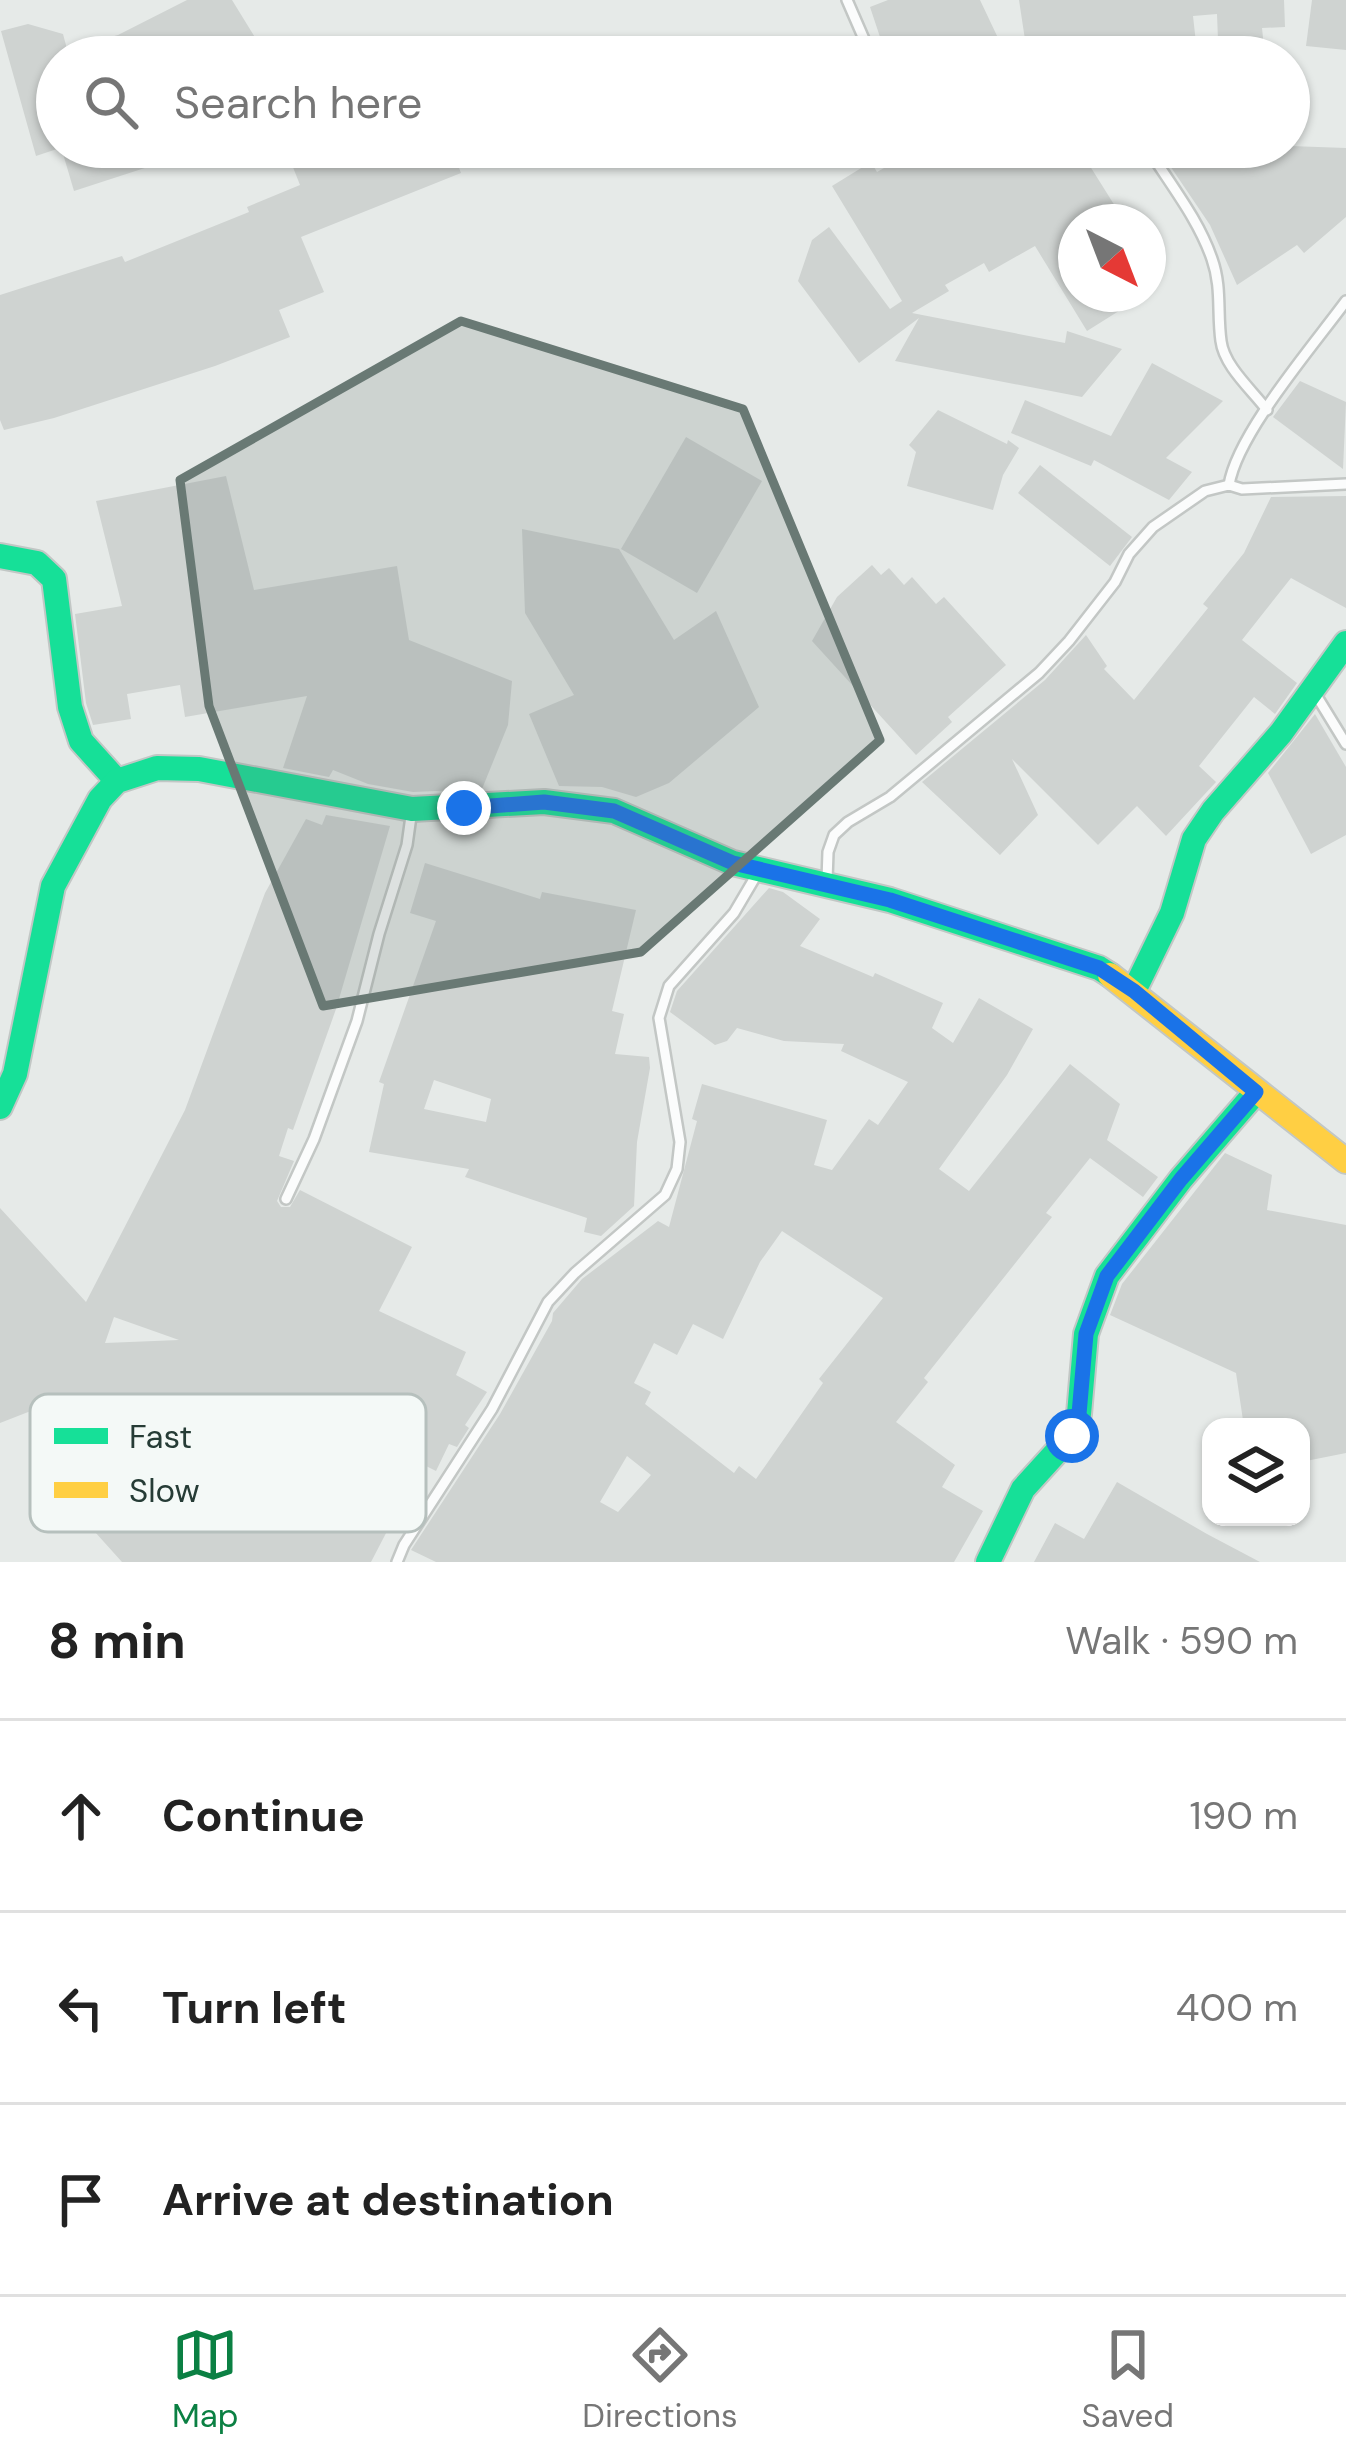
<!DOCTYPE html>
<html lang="en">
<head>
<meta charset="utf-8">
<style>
	:root { --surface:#fff; --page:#f2f2f2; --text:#222; --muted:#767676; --line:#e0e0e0; --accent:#0b8043 }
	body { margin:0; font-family:"DM Sans",sans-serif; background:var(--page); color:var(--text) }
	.controls { position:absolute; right:36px; bottom:36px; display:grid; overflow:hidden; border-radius:24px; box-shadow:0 3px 9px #0004 }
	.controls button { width:108px; height:108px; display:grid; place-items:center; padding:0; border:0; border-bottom:3px solid var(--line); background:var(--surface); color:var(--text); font:60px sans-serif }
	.compass { position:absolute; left:1058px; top:204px; width:108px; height:108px; border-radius:50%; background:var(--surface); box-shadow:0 3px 9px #0004; rotate:138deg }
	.stop { position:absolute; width:36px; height:36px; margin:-27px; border:9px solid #1a73e8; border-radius:50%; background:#fff }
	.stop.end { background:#1a73e8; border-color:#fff; box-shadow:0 3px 12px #0008 }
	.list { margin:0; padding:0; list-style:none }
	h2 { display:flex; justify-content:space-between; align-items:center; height:156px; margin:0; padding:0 48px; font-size:51px }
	h2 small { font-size:39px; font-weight:400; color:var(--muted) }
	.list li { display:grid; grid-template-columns:78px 1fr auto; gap:36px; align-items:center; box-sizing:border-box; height:192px; padding:0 48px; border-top:3px solid var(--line) }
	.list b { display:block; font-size:45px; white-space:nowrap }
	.list em { font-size:39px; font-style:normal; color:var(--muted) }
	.icon { flex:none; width:66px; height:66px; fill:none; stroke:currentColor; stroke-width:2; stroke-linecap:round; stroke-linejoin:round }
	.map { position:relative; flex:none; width:1346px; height:1562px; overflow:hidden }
	.search { position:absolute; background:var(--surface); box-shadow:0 3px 9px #0004; left:36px; right:36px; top:36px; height:132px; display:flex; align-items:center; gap:30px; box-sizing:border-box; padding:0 42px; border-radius:66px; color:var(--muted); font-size:45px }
	.sheet { height:732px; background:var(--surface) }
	nav { display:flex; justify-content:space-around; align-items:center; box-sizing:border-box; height:168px; border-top:3px solid var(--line); background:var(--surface); font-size:33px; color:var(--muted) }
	nav a { display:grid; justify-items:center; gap:6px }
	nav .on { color:var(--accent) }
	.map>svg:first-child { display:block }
</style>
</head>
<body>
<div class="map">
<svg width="1346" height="1562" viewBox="0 0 1346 1562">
	<rect width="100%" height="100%" fill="#e6eae8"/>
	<g fill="#cfd3d1" fill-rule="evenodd">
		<polygon points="187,0 232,0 267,57 57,57 57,149 36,156 1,31 28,24 63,34 67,49 118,35"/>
		<polygon points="888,0 980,0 1007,57 899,57 890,37 881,40 870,7"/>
		<path d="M1019,0H1284L1285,27L1262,28L1265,57H1113L1112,54L1038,57L1027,53ZM1217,14L1218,40L1196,43L1193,16Z"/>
		<polygon points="1312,0 1346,0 1346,50 1306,46"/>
		<polygon points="1290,146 1346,148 1346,217 1304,253 1297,245 1237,285 1210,225 1160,151 1174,147"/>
		<polygon points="61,147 184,147 154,165 74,191"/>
		<polygon points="285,147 451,147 461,173 301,237 324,292 279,310 290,337 215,366 54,418 4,430 0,420 0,295 122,256 125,262 249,212 247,207 300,185"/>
		<polygon points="945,147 961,147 970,163 995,147 1078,147 1125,222 1076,222 1076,294 1146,294 1087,331 1035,246 989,272 984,263 945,285 949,291 912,313 1065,343 1067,331 1122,349 1082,397 895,361 919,318 859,363 798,281 812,240 829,227 890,309 902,301 832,186 871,162 877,172 917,149 923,160"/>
		<polygon points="1152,363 1223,401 1166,458 1192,472 1169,500 1094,460 1091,466 1011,433 1025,400 1111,436"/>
		<polygon points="1300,381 1346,402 1343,469 1273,417"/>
		<polygon points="938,410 1007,444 1008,440 1019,448 1003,475 993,510 907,486 916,452 909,445"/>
		<polygon points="686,437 762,481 697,593 621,549"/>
		<polygon points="1040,465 1132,537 1110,566 1018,493"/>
		<polygon points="226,476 254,590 397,566 409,640 512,681 508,725 482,789 413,792 368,784 333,770 329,777 283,768 307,696 185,717 180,685 127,694 131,719 93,725 86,703 75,614 122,606 96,501"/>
		<polygon points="1346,496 1346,608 1291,578 1242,640 1297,683 1275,714 1254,697 1199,766 1216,782 1166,836 1137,806 1098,845 1012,759 1038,815 1000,855 922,782 1045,680 1086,635 1107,666 1104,669 1134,700 1208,608 1203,604 1244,553 1271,497"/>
		<polygon points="522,529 619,549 674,640 716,611 759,707 669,783 636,797 602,787 559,786 529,714 574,695 525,613"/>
		<polygon points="872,565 881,575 889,568 904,585 912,577 936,604 944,597 1006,665 948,717 952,722 916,755 812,641 837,597"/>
		<polygon points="1315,714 1346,767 1346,835 1311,854 1268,773"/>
		<path d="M326,815L390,826L336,1009L293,1130L288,1128L279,1156L294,1161L277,1201L281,1207H290L300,1190L412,1247L379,1311L466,1352L456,1375L487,1392L465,1425L469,1428L457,1447L449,1444L436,1471L422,1464L371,1562H122L77,1512L83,1471L74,1466L105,1406L41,1407L0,1423V1208L86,1302L185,1110L265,893L306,819L322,825ZM114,1317L179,1340L105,1343Z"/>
		<path d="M425,863L540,899L542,892L636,910L612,1011L624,1014L615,1054L649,1057L650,1068L637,1142L634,1206L601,1236L584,1232L587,1218L465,1177L469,1169L369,1152L384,1084L379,1082L436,921L410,913ZM434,1080L491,1099L486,1122L424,1109Z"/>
		<path d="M769,888L783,892L820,919L800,946L873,977L875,973L943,1003L932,1028L953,1043L979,998L1033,1029L1007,1075L939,1169L969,1191L1070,1064L1120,1104L1107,1140L1158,1177L1143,1197L1090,1158L1046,1213L1052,1217L924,1378L928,1382L896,1422L955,1465L942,1487L983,1511L954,1562H436L411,1550L500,1414L552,1321L553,1313L582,1279L658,1221L669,1227L697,1121L692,1119L702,1084L827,1120L814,1165L832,1170L869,1119L878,1125L908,1082L841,1051L844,1044L784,1041L737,1028L727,1041L715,1045L670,1012L677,991ZM782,1231L883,1298L819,1379L823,1383L756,1479L739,1466L734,1473L645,1404L651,1392L634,1383L654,1343L677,1355L693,1324L723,1339L760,1262ZM627,1456L651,1475L618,1512L600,1502Z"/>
		<polygon points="1225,1153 1272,1175 1267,1210 1346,1225 1346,1453 1301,1462 1301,1427 1244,1427 1236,1373 1110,1315 1122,1284"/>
		<polygon points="1117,1482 1207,1534 1260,1562 1034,1562 1055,1523 1084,1539"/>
	</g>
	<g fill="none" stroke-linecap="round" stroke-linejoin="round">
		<g stroke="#c3c7c5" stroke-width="14">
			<g id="lane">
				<polyline points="847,0 867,46 877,57"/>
				<path d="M1147,147C1169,183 1198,218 1212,259C1222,287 1217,313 1221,341C1224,366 1252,390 1267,410"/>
				<path d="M1229,485C1237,434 1313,346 1346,301"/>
				<polyline points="1316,695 1346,744"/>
				<polyline points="827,880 828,852 834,835 848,822 890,797 1039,673 1069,641 1115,582 1129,554 1153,527 1205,491 1229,485 1242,489 1346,484"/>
				<polyline points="286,1199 314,1139 357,1021 379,934 407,845 412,809"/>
				<polyline points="397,1562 404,1545 492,1409 548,1302 575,1273 665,1195 677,1169 680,1142 659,1018 669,986 734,913 757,874"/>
			</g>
		</g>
		<g stroke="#c2c7c5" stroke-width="28">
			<g id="fast">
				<polyline points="0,556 37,563 54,579 70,707 81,741 117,781"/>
				<polyline points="1134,991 1172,913 1194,839 1213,811 1281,733 1346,643"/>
				<polyline points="0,1107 15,1074 53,886 100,799 117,781 157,768 199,769 412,809 544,802 614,811 733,863 890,900 1099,968 1110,975"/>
				<polyline points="988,1562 1023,1489 1071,1436 1079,1414 1086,1334 1107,1276 1181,1179 1256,1092"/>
			</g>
		</g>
		<g stroke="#c2c7c5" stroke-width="28">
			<polyline id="slow" points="1110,975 1346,1161"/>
		</g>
		<use href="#lane" stroke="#fbfcfc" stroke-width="9"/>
		<use href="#fast" stroke="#16e098" stroke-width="24"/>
		<use href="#slow" stroke="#ffcf43" stroke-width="24"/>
	</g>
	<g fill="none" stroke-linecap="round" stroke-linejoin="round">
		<polyline stroke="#1a73e8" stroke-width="15" points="464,808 544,802 614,811 733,863 890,900 1099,968 1134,991 1256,1092 1181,1179 1107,1276 1086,1334 1079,1414 1072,1436"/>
	</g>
	<path fill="#697974" fill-opacity="0.2" stroke="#697974" stroke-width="9" stroke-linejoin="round" d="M461,321L743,409L880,740L641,952L323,1006L209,706L180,480Z"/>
	<rect x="30" y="1394" width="396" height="138" rx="18" fill="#f4f9f7" stroke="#b6c0bd" stroke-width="3"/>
	<rect x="54" y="1428" width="54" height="16" fill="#16e098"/>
	<rect x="54" y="1482" width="54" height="16" fill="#ffcf43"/>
	<g font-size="33" fill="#263c36">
		<text x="129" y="1448">Fast</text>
		<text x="129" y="1502">Slow</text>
	</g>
</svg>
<div class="controls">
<button><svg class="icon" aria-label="layers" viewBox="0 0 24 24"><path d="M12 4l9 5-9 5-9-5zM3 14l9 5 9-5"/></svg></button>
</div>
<svg class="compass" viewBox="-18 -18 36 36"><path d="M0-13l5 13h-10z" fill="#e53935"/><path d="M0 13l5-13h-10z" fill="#767676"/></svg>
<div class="stop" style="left:1072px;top:1436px"></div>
<div class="stop end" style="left:464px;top:808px"></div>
<div class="search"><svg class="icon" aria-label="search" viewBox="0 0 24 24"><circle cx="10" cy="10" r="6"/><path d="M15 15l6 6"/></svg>Search here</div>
</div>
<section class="sheet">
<h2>8 min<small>Walk · 590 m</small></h2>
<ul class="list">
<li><svg class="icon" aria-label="ahead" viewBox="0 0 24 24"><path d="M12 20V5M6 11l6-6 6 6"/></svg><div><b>Continue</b></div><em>190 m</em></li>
<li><svg class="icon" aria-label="left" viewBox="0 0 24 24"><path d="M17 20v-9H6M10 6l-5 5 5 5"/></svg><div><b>Turn left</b></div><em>400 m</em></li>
<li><svg class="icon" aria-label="arrive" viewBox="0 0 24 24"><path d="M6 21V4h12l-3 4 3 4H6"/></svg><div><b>Arrive at destination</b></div></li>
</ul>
</section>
<nav>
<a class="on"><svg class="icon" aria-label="map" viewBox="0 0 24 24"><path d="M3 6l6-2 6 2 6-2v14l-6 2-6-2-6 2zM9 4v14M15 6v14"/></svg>Map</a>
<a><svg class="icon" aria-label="directions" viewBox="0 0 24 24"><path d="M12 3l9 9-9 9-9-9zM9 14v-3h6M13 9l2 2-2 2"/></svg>Directions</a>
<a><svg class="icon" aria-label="saved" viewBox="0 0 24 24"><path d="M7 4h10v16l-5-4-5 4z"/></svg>Saved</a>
</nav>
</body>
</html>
